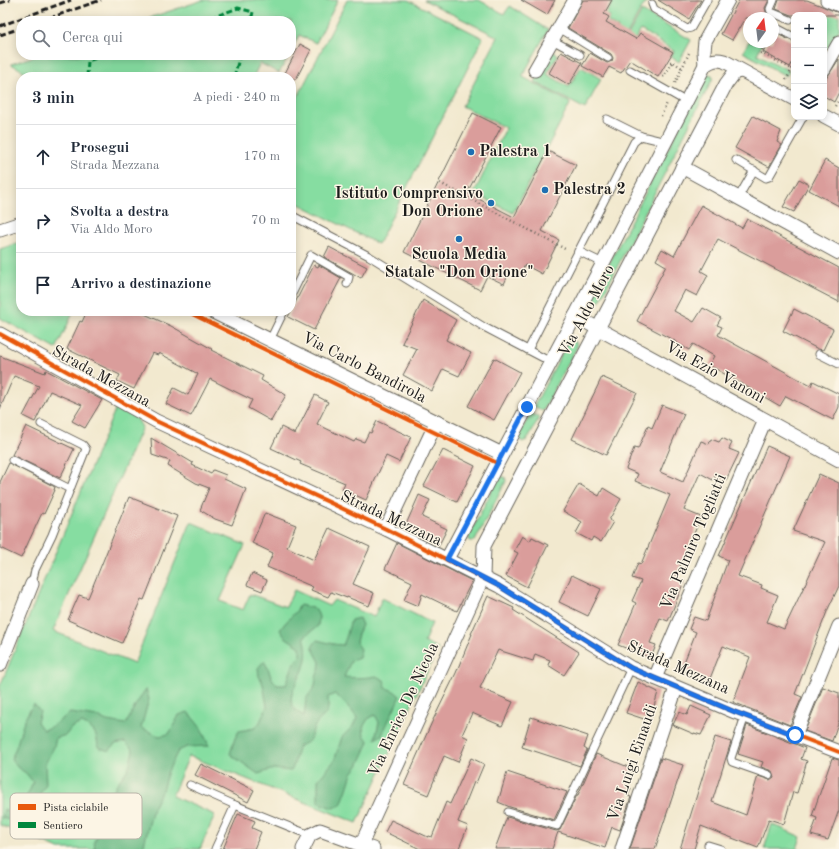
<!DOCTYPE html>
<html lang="it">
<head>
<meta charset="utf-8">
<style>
	:root { --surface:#fff; --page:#f6f6f7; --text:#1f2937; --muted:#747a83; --line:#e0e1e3 }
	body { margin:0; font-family:"Old Standard TT",serif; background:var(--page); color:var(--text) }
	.controls { position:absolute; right:12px; top:12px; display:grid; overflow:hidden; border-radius:8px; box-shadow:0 2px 10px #0003 }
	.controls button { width:36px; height:36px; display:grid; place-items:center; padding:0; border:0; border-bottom:1px solid var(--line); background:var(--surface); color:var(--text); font:20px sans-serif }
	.compass { position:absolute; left:743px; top:12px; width:36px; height:36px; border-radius:50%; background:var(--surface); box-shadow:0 2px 10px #0003; rotate:14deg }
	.stop { position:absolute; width:12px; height:12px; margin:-9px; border:3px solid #1a73e8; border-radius:50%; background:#fff }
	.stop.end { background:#1a73e8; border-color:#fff; box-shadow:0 1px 4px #0008 }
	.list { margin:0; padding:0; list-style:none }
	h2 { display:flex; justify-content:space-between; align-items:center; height:52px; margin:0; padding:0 16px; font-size:17px }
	h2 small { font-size:13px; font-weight:400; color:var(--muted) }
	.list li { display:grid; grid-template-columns:26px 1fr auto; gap:12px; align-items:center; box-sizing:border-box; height:64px; padding:0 16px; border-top:1px solid var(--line) }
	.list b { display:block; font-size:15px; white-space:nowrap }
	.list p { margin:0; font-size:13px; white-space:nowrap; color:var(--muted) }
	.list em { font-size:13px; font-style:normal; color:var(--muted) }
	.icon { flex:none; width:22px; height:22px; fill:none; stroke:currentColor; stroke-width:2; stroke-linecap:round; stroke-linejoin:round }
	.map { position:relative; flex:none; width:839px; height:849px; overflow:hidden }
	.search { position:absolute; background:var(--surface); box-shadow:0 2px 10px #0003; left:16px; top:16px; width:280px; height:44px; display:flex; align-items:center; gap:10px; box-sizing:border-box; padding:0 14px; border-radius:16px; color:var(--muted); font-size:15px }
	.panel { position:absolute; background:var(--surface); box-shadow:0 2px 10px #0003; left:16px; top:72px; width:280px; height:244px; border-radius:16px }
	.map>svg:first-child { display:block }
</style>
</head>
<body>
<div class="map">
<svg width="839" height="849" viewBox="0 0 839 849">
	<rect width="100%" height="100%" fill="#fcf5e5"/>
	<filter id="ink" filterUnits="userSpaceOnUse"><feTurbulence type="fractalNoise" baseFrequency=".025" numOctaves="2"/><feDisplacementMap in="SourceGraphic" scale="8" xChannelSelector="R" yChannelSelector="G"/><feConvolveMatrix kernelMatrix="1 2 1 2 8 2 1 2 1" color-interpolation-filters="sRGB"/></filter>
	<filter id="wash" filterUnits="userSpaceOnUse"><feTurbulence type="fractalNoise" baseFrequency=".012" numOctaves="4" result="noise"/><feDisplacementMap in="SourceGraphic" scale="16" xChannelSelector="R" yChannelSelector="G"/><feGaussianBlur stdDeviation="0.9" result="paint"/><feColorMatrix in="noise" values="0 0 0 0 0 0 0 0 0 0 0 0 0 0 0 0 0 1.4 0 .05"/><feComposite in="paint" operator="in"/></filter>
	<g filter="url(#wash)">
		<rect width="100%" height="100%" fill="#f2e9cf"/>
		<g fill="#86dda1" stroke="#517c5e">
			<polygon points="203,0 338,0 316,43 299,35 291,51 291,21 140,21"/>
			<polygon points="347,0 408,0 483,38 378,244 291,200 291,110"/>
			<polygon points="424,0 479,0 504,14 510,6 548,30 523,75 523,77 569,102 570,104 513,213 474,193 506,128 462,106 498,37"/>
			<polygon points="614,0 648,0 641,9 616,55 606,49 618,28 608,22 610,16 606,14"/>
			<polygon points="830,9 839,14 839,30 829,49 824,46 824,24"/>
			<polygon points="642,11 691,40 679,62 671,57 674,51 641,30 622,61 616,57"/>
			<polygon points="749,41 749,42 763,42 757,54 788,70 789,72 786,76 743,52"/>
			<polygon points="552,51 558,55 547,74 569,87 581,67 601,79 585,109 535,82"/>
			<polygon points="38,55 289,55 279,73 260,63 253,77 34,77 11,64"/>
			<polygon points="708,74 712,75 713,78 600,301 598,303 594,303 592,300 592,297 706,75"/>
			<polygon points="15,244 21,244 21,311 74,311 56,349 0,318 0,249"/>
			<polygon points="571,340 576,342 577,347 543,411 534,406 568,342"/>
			<polygon points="117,405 136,417 142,427 53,631 134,664 191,522 245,545 220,601 243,610 250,594 286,607 294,590 329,606 334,600 374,617 382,598 432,623 424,642 438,648 357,823 189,756 172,796 215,815 200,849 59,849 0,825 0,686"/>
			<polygon points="531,413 539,418 527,440 522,442 518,437"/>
			<polygon points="500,476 505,477 506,481 476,539 475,541 471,541 469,540 469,536 498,478"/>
			<polygon points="772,824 801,837 797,849 764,849"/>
		</g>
		<g fill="#6cbc87" stroke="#446c52">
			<path d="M300,605L316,609L319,617L318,626L304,637C308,648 307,660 303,670C296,687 280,704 304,716L306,699L315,686L316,677L319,670L320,662L312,647L317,640C326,642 334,645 343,645C347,637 348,629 351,620L359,618L362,625L358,634L356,642L361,649L359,658L351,661L344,677C352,678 369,678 376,676L384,680L386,688L394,691L400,696L382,735L375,739L379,722L375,715L368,719L363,727L364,735L369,742L358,766L352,773L347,789L341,805L333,808L318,803V780L334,761L342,737L353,726L357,718C351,709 343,701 335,694L328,697C330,720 321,713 314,728C309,739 312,742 299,746C295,755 296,763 291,771L274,769L258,774L230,754L235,738L239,731L255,728L260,722L267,706L263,684L259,676L258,668L264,661L268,668L271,677L277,685H286L294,662L300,656V647L285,637L280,630C286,620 295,615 300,605Z"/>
			<path d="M146,689L149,699L141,728L159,736L169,734L179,715L188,712L201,728L209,746L187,747L178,751L168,771L162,790L153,808L143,849H95L94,841L107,824L110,815L112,794L116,785L128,769L131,759L133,750L125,742L115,744L109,751L98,747C97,733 94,729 82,723L72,727L66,735L56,738L54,747L45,764L46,784L40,794L33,811L32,821L22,823L2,818L4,809L12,812L21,809C24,799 30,792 33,782L26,773L18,768L11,759C21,740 20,721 34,704L40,712L37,722L43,730L52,726L70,713L98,717L107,721L126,724L135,706Z"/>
		</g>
		<g id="blocks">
			<g fill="#da9d9b">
				<polygon points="521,0 555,0 547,15"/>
				<polygon points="583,0 612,0 604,14 609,17 606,22 636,39 640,33 673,52 658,77 630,60 621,73 609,67 603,77 582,66 590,53 607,63 612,61 613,58 611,54 568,28"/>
				<polygon points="658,0 701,0 689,19"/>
				<polygon points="739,0 769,0 765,8 767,15 764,15 770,18 745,18 732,40 721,34"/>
				<polygon points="779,0 807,0 839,13 839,15 791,15 776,9"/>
				<polygon points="773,32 794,42 794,60 790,67 763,52 768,42 773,42"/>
				<polygon points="300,44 311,50 296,79 291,79 291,77 284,75"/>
				<polygon points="561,52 582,63 569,85 549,73"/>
				<polygon points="839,59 839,92 834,102 824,96 824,82"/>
				<polygon points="473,113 501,127 467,193 514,217 548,151 576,165 542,231 559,240 542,274 525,265 519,276 510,271 504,284 487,276 480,290 404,252"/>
				<polygon points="753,116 781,131 777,142 782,145 769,167 735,148"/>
				<polygon points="825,160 839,168 839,206 809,190"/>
				<polygon points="799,179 809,184 794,212 783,207"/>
				<polygon points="701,205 742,228 747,219 839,268 839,302 718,239 701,271 708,275 697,296 685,290 674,311 694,322 703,308 721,318 717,325 722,327 718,335 811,386 813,381 839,394 839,407 833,420 786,396 780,406 709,365 714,356 693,344 689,350 675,342 675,341 637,321 666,266 656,260 662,249 674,256"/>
				<polygon points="329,247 367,267 361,278 324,257"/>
				<polygon points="314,265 318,267 319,265 341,278 314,330 288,317"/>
				<polygon points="423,300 456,320 446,340 471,353 459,376 443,369 432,391 403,375 417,349 402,343"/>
				<polygon points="794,309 833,329 823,350 818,349 783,331"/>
				<polygon points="87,311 138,311 171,326 212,349 211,350 263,376 261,380 286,395 271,421 248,408 252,400 210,379 191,416 166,404 174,388 188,395 198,374 159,353 158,355 152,353 134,389 117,381 120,375 67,349 80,321 82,322"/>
				<polygon points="0,356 45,373 46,370 102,400 85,428 72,421 82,405 50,391 35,422 23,416 39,386 14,376 0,409"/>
				<polygon points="494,358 520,372 494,420 468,406"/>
				<polygon points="602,377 637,393 606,455 572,439"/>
				<polygon points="315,395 328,402 317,424 354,442 356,439 364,442 369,432 371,433 377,421 411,437 399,462 386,456 366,500 342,489 345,483 300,464 301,462 271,448 281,427 295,434"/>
				<polygon points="662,405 684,414 660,472 683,482 701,441 709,444 711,439 719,442 722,438 732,443 729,449 739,453 726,480 715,476 713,480 700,473 684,510 701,517 675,578 684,581 674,607 668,621 660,618 650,643 656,645 651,658 618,645 636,603 632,601 641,581 632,578 638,563 641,564 670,495 635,481 638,474 626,469 634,448 638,449 648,426 652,428"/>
				<polygon points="26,426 74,449 60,478 12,455"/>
				<polygon points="151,438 193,463 192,465 211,474 213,470 226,475 224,479 246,489 232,525 215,519 200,510 209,488 196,483 168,466 170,461 152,455"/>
				<polygon points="767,446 790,456 738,576 762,585 761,588 778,595 767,622 784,629 825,542 793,531 819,474 839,483 839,586 828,609 795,694 802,697 790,725 733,702 750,657 723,646 709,681 681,670 696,632 689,629 694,617 706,621 728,560 719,556"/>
				<polygon points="443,450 475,466 457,502 424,486"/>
				<polygon points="9,463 55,487 54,490 55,490 44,514 42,513 21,558 0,548 0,482"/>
				<polygon points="579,484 599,496 603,488 621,499 609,520 613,522 601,542 593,537 591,541 576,533 582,522 563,511"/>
				<polygon points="419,495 430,500 422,517 447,529 438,547 404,529"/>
				<polygon points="129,497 177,516 144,600 141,599 122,643 68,620 79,595 88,598"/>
				<polygon points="265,513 296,525 287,547 314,560 329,528 370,547 353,584 374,593 369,606 347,597 347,598 331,592 328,597 311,590 313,587 267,567 273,553 252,543"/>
				<polygon points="522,536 530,541 532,537 548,545 527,587 506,576 518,553 514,551"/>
				<polygon points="397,543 472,581 457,611 422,594 418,606 404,600 412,582 385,569"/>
				<polygon points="252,573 267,580 262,591 247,585"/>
				<polygon points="572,575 601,589 588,616 559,602"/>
				<polygon points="488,596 514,608 513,610 579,652 564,675 548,665 550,660 535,654 533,661 498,650 480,688 513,702 502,726 472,713 462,735 468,738 458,762 444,756 428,795 404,785 432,722 456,673 472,634 471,634"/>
				<polygon points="638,682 658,692 650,721 626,713"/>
				<polygon points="823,687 839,693 839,720 832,741 805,731"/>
				<polygon points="691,706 711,715 701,735 694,733 694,734 673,725 679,712 687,715"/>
				<polygon points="531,717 588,736 584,748 587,750 580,766 522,747"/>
				<polygon points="747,725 805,748 801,759 807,761 797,793 793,792 784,824 769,819 758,848 701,826 694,849 680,849 715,737 731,742 712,802 746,815 758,776 770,780 774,777 772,771 761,767 763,762 738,754"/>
				<polygon points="596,754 633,769 627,787 631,788 628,796 631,797 620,830 612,827 605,848 558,832 552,849 495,849 507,817 556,831 560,830 577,795 578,795"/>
				<polygon points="471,758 484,764 476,783 474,782 458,822 468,826 459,848 460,849 420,849 385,832 391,820 428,837 429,836 432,837 446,802 450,804"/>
				<polygon points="661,758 683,765 655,849 630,849"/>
				<polygon points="832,758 839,760 839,810 828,840 811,835 817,818 812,816"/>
				<polygon points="201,764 254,790 248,802 195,775"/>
				<polygon points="507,772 567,792 554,820 510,807 498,802"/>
				<polygon points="238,814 255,821 252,828 261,832 254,849 223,849"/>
			</g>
		</g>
	</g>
	<g filter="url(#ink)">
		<use href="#blocks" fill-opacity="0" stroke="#67645b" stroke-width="1"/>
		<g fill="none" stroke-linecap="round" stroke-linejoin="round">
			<g stroke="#67645b" stroke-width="9">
				<g id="lane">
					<polyline points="774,0 770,9 771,12 790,20"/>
					<polyline points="652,4 654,9 687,29 691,28 707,0"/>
					<polyline points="773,26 794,37"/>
					<polyline points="559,28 608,58"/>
					<polyline points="552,40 580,55"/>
					<polyline points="630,70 687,102"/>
					<polyline points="607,119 641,136"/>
					<polyline points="736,160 766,178 769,177 803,117"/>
					<polyline points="738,198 754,170"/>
					<polyline points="291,215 369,256 484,327 551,362"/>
					<polyline points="578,251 603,263"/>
					<polyline points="291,296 311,255 349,277 347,284"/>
					<polyline points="270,340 284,311"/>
					<polyline points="528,350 634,142 641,136 666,142"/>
					<polyline points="819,354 839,364"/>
					<polyline points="12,460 70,489"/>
					<polyline points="32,584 35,570 52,535 86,449 83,445 41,424"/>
					<polyline points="745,716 731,758 732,762 769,775"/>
					<polyline points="190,785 235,805 310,835"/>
					<polyline points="508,812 557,826 631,668"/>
					<polyline points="708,845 721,849"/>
					<polyline points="215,849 235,805"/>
				</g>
			</g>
			<g stroke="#67645b" stroke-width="15">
				<g id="street">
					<polyline points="827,0 839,5"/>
					<polyline points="705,65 704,51 705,41 728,0"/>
					<polyline points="824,69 839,43"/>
					<polyline points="535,70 575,0"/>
					<polyline points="824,116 839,124"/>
					<polyline points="682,167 839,253"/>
					<polyline points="0,230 21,223"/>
					<polyline points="211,311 502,454"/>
					<polyline points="575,316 839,460"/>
					<polyline points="0,334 156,421 386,529 499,586 631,668 735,712 839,752"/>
					<polyline points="386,529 436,423"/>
					<path d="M447,559L603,263L705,65C712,60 716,59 724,61L794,99"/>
					<polyline points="0,665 32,584"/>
					<polyline points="655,678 765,420"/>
					<polyline points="795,735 839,626"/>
					<polyline points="303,849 310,835 320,830 361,845"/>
					<polyline points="373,849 361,845 483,577 484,546 726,84 735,72 741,71"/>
					<polyline points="622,849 676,688"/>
				</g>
			</g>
			<g stroke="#67645b" stroke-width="2.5" stroke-dasharray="1 3" stroke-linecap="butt">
				<polyline points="766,42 761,53 792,69"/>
				<polyline points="670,62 673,62 682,68"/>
				<polyline points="663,77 673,62"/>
				<polyline points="786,80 794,66"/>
				<polyline points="675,83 690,51"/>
				<polyline points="835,106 839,100"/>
				<polyline points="661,116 667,103"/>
				<polyline points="440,183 567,250"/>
			</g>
			<use href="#lane" stroke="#fff" stroke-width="7"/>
			<use href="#street" stroke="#fff" stroke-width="13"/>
			<g stroke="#1c1c1c" stroke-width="3" stroke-dasharray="6 3" stroke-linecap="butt">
				<polyline points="0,3 10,0"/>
				<polyline points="41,21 101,0"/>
				<polyline points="0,26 71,0"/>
				<polyline points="0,35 21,28"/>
			</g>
			<g stroke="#00873e" stroke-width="3" stroke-dasharray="6 3" stroke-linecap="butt">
				<polyline points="202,21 238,8 253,12 251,21"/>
				<polyline points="87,77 88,61 105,55"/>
				<polyline points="234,77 240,55"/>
			</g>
			<g stroke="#fcf5e5" stroke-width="6">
				<g id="cycleway">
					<polyline points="186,311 497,463"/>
					<polyline points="0,334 156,421 386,529 499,586 631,668 735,712 839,752"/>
				</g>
			</g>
			<use href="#cycleway" stroke="#e8590c" stroke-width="4"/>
		</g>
	</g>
	<g fill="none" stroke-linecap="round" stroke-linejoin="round" filter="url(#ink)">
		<polyline stroke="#1a73e8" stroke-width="5" points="527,407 447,559 499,586 631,668 735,712 795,735"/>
	</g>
	<g fill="#1f6fb2" stroke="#fcf5e5" stroke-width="1.5">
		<circle cx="471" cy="152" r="4"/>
		<circle cx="545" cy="190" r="4"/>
		<circle cx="491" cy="203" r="4"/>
		<circle cx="459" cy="239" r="4"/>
	</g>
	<g text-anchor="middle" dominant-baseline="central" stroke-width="3" stroke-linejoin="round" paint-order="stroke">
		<g font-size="16" font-weight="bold" fill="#1c1c1c" stroke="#fcf5e5" text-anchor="start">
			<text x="479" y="152">Palestra 1</text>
			<text x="553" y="190">Palestra 2</text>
			<text x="483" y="194" text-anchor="end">Istituto Comprensivo<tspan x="483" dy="18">Don Orione</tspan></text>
			<text x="459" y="255" text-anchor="middle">Scuola Media<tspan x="459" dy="18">Statale "Don Orione"</tspan></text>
		</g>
		<g font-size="16" fill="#1c1c1c" stroke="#fcf5e5">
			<text transform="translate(587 311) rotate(-62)">Via Aldo Moro</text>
			<text transform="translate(364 368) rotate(27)">Via Carlo Bandirola</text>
			<text transform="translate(715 373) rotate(29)">Via Ezio Vanoni</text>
			<text transform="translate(101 377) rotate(29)">Strada Mezzana</text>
			<text transform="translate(391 519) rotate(25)">Strada Mezzana</text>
			<text transform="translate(694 542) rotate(-67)">Via Palmiro Togliatti</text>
			<text transform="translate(678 668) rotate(24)">Strada Mezzana</text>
			<text transform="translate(404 710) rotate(-65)">Via Enrico De Nicola</text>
			<text transform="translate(633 763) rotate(-71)">Via Luigi Einaudi</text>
		</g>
	</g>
	<rect x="10" y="793" width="132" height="46" rx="6" fill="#fcf5e5" stroke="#b9b4a9" stroke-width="1"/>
	<rect x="18" y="804" width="18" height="6" fill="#e8590c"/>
	<rect x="18" y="822" width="18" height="6" fill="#00873e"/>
	<g font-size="11" fill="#1c1c1c">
		<text x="43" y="811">Pista ciclabile</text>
		<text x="43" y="829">Sentiero</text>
	</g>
</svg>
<div class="controls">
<button>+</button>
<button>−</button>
<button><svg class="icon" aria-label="layers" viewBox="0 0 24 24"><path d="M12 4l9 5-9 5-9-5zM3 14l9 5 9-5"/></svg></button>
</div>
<svg class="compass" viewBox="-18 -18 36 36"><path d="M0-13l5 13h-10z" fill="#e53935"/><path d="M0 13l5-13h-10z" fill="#747a83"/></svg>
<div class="stop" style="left:795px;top:735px"></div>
<div class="stop end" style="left:527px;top:407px"></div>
<div class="search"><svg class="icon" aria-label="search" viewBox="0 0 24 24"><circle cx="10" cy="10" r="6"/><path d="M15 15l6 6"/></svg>Cerca qui</div>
<section class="panel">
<h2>3 min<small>A piedi · 240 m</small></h2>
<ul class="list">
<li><svg class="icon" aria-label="ahead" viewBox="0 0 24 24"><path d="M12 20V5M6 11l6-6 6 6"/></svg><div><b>Prosegui</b><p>Strada Mezzana</p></div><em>170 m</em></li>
<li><svg class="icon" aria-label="right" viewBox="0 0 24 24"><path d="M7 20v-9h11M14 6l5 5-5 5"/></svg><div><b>Svolta a destra</b><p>Via Aldo Moro</p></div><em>70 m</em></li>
<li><svg class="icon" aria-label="arrive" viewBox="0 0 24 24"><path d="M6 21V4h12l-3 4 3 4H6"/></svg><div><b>Arrivo a destinazione</b></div></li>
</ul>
</section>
</div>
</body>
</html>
